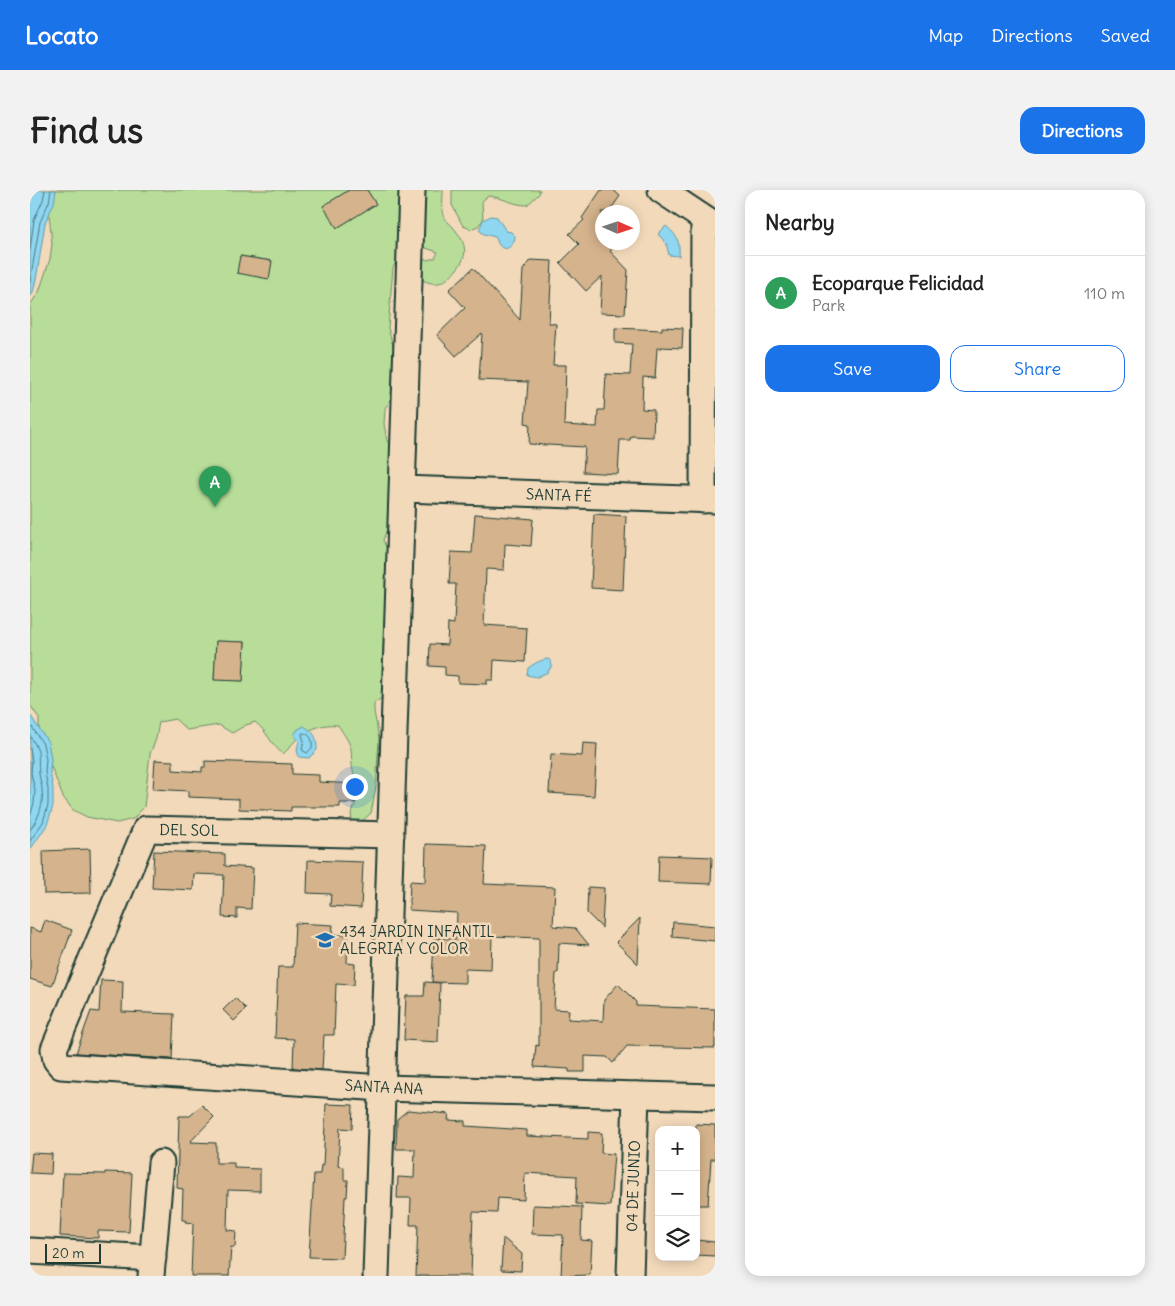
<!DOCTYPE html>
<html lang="en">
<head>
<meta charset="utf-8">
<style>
	:root { --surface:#fff; --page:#f2f2f2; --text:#222; --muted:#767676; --line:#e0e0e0; --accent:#1a73e8 }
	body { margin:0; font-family:Delius,sans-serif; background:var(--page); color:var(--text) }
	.controls { position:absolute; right:15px; bottom:15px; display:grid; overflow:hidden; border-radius:10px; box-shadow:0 2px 12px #0003 }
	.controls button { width:45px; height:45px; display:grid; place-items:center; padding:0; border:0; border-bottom:1px solid var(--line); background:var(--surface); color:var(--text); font:25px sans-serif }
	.compass { position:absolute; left:565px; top:15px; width:45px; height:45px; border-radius:50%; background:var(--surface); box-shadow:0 2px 12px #0003; rotate:93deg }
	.scale { position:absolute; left:15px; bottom:12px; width:56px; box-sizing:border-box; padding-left:5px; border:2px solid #1f3d34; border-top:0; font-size:14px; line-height:18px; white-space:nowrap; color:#1f3d34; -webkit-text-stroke:4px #f2d9ba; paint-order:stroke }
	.you { position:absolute; left:324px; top:596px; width:18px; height:18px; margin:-12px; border:4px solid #fff; border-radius:50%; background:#1a73e8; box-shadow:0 0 0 8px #1a73e833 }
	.badge { display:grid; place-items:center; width:32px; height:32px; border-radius:50%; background:var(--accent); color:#fff; font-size:16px; font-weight:700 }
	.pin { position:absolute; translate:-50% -41px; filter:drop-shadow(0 1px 2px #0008) }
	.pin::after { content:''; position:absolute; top:26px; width:18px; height:15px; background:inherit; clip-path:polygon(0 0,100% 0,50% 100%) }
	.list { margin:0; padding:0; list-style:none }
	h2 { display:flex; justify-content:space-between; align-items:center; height:65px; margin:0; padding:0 20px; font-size:21px }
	h2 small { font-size:16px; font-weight:400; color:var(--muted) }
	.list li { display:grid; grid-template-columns:32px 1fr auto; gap:15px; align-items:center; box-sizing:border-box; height:75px; padding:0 20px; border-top:1px solid var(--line) }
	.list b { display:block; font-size:19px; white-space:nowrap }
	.list p { margin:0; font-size:16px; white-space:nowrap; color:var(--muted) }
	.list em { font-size:16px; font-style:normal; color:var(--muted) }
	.actions { display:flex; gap:10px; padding:15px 20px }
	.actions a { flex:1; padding:11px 0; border:1px solid var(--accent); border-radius:15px; text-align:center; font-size:18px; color:var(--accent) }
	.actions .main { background:var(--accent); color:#fff }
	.icon { flex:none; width:28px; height:28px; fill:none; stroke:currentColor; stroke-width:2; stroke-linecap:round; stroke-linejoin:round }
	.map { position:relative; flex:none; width:685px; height:1086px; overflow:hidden; border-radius:15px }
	header { display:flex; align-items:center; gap:30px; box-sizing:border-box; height:70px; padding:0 25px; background:var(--accent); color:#fff }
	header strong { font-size:24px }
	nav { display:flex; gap:28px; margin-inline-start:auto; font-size:18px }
	.intro { display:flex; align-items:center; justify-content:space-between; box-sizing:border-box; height:120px; padding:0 30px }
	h1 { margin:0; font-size:35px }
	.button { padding:12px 22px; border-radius:15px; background:var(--accent); color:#fff; font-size:18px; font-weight:700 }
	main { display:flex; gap:30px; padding:0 30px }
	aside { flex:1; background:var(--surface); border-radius:15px; box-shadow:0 2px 12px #0003 }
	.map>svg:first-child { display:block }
</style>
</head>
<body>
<header>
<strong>Locato</strong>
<nav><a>Map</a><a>Directions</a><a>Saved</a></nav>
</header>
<div class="intro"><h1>Find us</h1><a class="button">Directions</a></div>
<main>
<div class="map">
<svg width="685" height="1086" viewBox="0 0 685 1086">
	<rect width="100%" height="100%" fill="#f2d9ba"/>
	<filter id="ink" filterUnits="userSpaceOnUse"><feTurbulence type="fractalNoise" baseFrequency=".02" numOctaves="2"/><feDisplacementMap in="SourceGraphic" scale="10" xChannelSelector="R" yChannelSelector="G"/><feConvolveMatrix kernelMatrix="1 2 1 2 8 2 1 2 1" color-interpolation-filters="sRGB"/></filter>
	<g filter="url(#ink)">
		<g fill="#b7dd99" stroke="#6b8d66" fill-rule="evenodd">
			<path d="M21,0H319L294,16L307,38L345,14L337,0H381L374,53L363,78L358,138L370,181L365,205L355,218L354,234L357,251L366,264L359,333L353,350L371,390L358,504L344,513V521L349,549L346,597L341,623L329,634L322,631L321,624C332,603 325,596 322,575C321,570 322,564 321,559C319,550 312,542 308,535C292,533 275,540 264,552C260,556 258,560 253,564C241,555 237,541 225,532L216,535L202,543L189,535L157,540L145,529L129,532L126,549L120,564L114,617L103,629L87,633L57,627L43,620L33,607L9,546V528L0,515V115L9,102L20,69L22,54L19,23ZM210,66L242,71L208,83ZM186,451L215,452L213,491L184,489Z"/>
			<path d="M393,0H413C413,9 411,22 416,30C418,32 420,34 422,36C440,56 439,70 418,88C409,96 401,94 390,89V67L397,70L405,68L408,62L393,57L389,50Z"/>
			<path d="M422,0H510L509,4L497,15C483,15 472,7 458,6L452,11L453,30L448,36L441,39L433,36L422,15Z"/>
		</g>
		<g fill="#8fd6f1" stroke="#6299a5">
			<polygon points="0,0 26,0 24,13 15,33 7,84 3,102 0,106"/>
			<path d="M461,26L467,27L476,41L481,42L485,46C485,54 476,64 469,55C467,52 467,49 465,47L454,44L449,40L453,30Z"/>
			<path d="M636,36C647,45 650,51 649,66L639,65L636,53L628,44Z"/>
			<path d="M517,469L520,470L522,475L518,482L507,487L497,485L498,478C504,474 510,470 517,469Z"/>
			<polygon points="0,525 18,552 21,569 20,582 23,598 23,616 17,635 0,660"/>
			<path d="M274,536C285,543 287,547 287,560L279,568L269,567L267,560L269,551L264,545L267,540Z"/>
		</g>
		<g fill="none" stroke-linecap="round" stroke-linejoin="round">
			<g stroke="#4c7a80" stroke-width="1">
				<polyline points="0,60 4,30 13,10 15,0"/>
				<polyline points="0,92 10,32 19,12 21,0"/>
				<polyline points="0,534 13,554 16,569 15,582 18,599 18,615 13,632 0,651"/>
				<path d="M273,543C281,544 283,550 282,558L277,563L272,560L274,551L272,545Z"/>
				<path d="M0,546C12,564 7,564 9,583C9,588 12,594 12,599C14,614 9,628 0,640"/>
				<polyline points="0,559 2,570 1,583 5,600 4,613 0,627"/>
			</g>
		</g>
		<g fill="#d5b48d" stroke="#1f3d34">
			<polygon points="319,0 337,0 346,14 307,38 293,16"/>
			<polygon points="571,0 583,0 590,6 579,22 572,22 572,52 589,52 580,61 598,80 595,124 570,123 572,86 556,101 530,73 549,54 539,44 554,30 552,28"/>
			<polygon points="210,66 242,71 239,89 207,83"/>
			<polygon points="500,70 522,71 519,133 526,134 523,175 536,175 534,235 567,237 568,220 574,220 576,184 600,185 602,154 585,153 585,138 632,140 632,137 653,138 652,158 631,157 631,158 627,158 625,188 613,187 612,219 624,220 623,247 601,246 600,250 590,250 588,284 553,282 555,257 499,254 500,234 495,233 498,192 449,190 452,143 426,166 407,145 435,118 419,100 443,78 490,130 493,80"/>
			<polygon points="445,324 503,329 501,356 475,354 474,380 456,379 454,435 497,438 495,472 464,470 463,490 457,490 457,494 428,493 428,486 415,485 415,477 399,476 400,454 417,455 418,433 424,434 426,394 419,394 421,362 442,363"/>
			<polygon points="564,324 596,326 593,400 561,398"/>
			<polygon points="186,451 215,452 213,491 184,490"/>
			<polygon points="553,553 567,554 564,606 519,603 521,564 552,566"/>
			<polygon points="125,570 143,571 143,580 172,582 172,577 175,577 175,571 262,574 262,584 289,585 289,592 326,594 325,613 310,613 310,617 261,617 261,621 209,619 209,609 158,607 158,601 123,599"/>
			<polygon points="396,654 456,656 454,694 525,697 523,736 545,738 559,755 529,753 528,783 526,783 524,819 539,820 538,829 573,831 574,810 588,794 606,812 606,816 685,819 685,858 597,856 583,873 577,867 555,866 555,882 539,882 539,879 504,877 506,855 509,856 509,748 462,746 461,780 435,779 435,793 402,792 404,748 426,749 427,723 379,720 380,691 395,692"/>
			<polygon points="60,659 61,703 14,704 13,661"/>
			<polygon points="124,661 195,664 195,676 223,678 221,719 207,718 207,728 192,727 194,685 164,684 163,700 122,698"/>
			<polygon points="629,665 682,667 681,694 628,692"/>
			<polygon points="278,670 333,672 331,718 300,716 301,704 277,703"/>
			<polygon points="558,697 574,698 572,738 557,723"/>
			<polygon points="610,728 608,774 586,752"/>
			<polygon points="15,730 42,740 22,796 0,789 0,738 11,742"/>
			<polygon points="643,732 685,736 685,751 642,747"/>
			<polygon points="265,733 303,735 302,745 318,745 317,773 325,774 324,795 306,794 304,845 294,845 292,880 263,878 264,849 245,848 248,777 263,777"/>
			<polygon points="71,790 93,791 92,822 144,824 142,869 46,863 61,821 69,822"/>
			<polygon points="395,792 410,793 408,852 374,850 376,806 394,806"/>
			<polygon points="205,808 216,819 204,831 193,820"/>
			<polygon points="296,914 323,915 322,939 310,938 308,976 314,977 314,990 318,990 317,1007 315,1007 312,1068 279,1067 284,984 290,984 291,975 293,976"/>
			<polygon points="172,915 184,927 160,952 186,953 186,973 204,973 204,978 230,979 230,1001 198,1000 197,1040 206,1041 205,1057 201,1057 199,1086 161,1086 163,1033 155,1032 156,1030 152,1030 153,999 147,998 149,926 160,926"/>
			<polygon points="378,920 419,924 418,930 435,931 435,936 497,940 497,946 558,949 558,942 572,943 571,963 584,964 580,1016 546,1014 547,986 495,983 494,1010 468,1008 467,1023 443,1022 441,1086 386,1086 388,1035 380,1035 381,1008 367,1008 368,987 384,988 385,959 366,959 367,929"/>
			<polygon points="666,934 685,935 685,969 681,969 678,1015 666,1015"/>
			<polygon points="2,963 22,964 21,984 0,983"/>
			<polygon points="75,982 102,983 99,1042 68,1041 68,1048 30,1046 33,983 75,984"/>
			<polygon points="503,1015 552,1017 551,1050 562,1051 560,1085 531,1086 533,1045 502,1044"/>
			<polygon points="473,1048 492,1064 491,1081 471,1080"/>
			<polygon points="666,1050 685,1052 685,1066 666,1065"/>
		</g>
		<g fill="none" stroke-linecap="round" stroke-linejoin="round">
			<g stroke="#1f3d34" stroke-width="29">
				<g id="minor">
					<polyline points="631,0 685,36"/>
					<polyline points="373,299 685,310"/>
					<polyline points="673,310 674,30"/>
					<polyline points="361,645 116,639 24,859 26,870 31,876 352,898 685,907"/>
					<polyline points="0,1061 123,1068"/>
					<polyline points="121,1086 131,973"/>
					<polyline points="346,1086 382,0"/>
					<polyline points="600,1086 606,905"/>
				</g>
			</g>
			<use href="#minor" stroke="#f2d9ba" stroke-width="25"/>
		</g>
	</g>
	<defs>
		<g id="school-bare" transform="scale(1.5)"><path d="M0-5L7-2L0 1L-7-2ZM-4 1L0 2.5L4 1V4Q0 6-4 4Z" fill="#1f6fb2" stroke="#f2d9ba" stroke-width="2.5" paint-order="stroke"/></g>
	</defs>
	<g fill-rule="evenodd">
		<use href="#school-bare" x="295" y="750"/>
	</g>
	<g text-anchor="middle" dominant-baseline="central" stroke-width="5" stroke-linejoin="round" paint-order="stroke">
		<g font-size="15" fill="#1f3d34" stroke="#f2d9ba">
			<text transform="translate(529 305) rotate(2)">SANTA FÉ</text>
			<text transform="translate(159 640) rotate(1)">DEL SOL</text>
			<text transform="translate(354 897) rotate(3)">SANTA ANA</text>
			<text transform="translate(603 996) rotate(-88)">04 DE JUNIO</text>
		</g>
		<g font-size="15" fill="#1f3d34" stroke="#f2d9ba" text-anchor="start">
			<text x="310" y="741">434 JARDIN INFANTIL<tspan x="310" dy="17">ALEGRIA Y COLOR</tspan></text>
		</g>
	</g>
</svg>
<div class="controls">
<button>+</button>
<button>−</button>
<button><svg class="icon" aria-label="layers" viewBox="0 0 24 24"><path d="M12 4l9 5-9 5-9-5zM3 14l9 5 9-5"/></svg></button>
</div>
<svg class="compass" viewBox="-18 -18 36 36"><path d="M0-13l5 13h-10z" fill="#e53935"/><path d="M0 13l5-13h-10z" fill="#767676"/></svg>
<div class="scale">20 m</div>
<div class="you"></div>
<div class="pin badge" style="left:185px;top:317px;background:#2e9e5b">A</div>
</div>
<aside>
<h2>Nearby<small></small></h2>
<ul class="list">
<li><span class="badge" style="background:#2e9e5b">A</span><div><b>Ecoparque Felicidad</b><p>Park</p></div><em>110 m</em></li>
</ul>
<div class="actions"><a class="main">Save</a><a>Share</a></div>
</aside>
</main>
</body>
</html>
